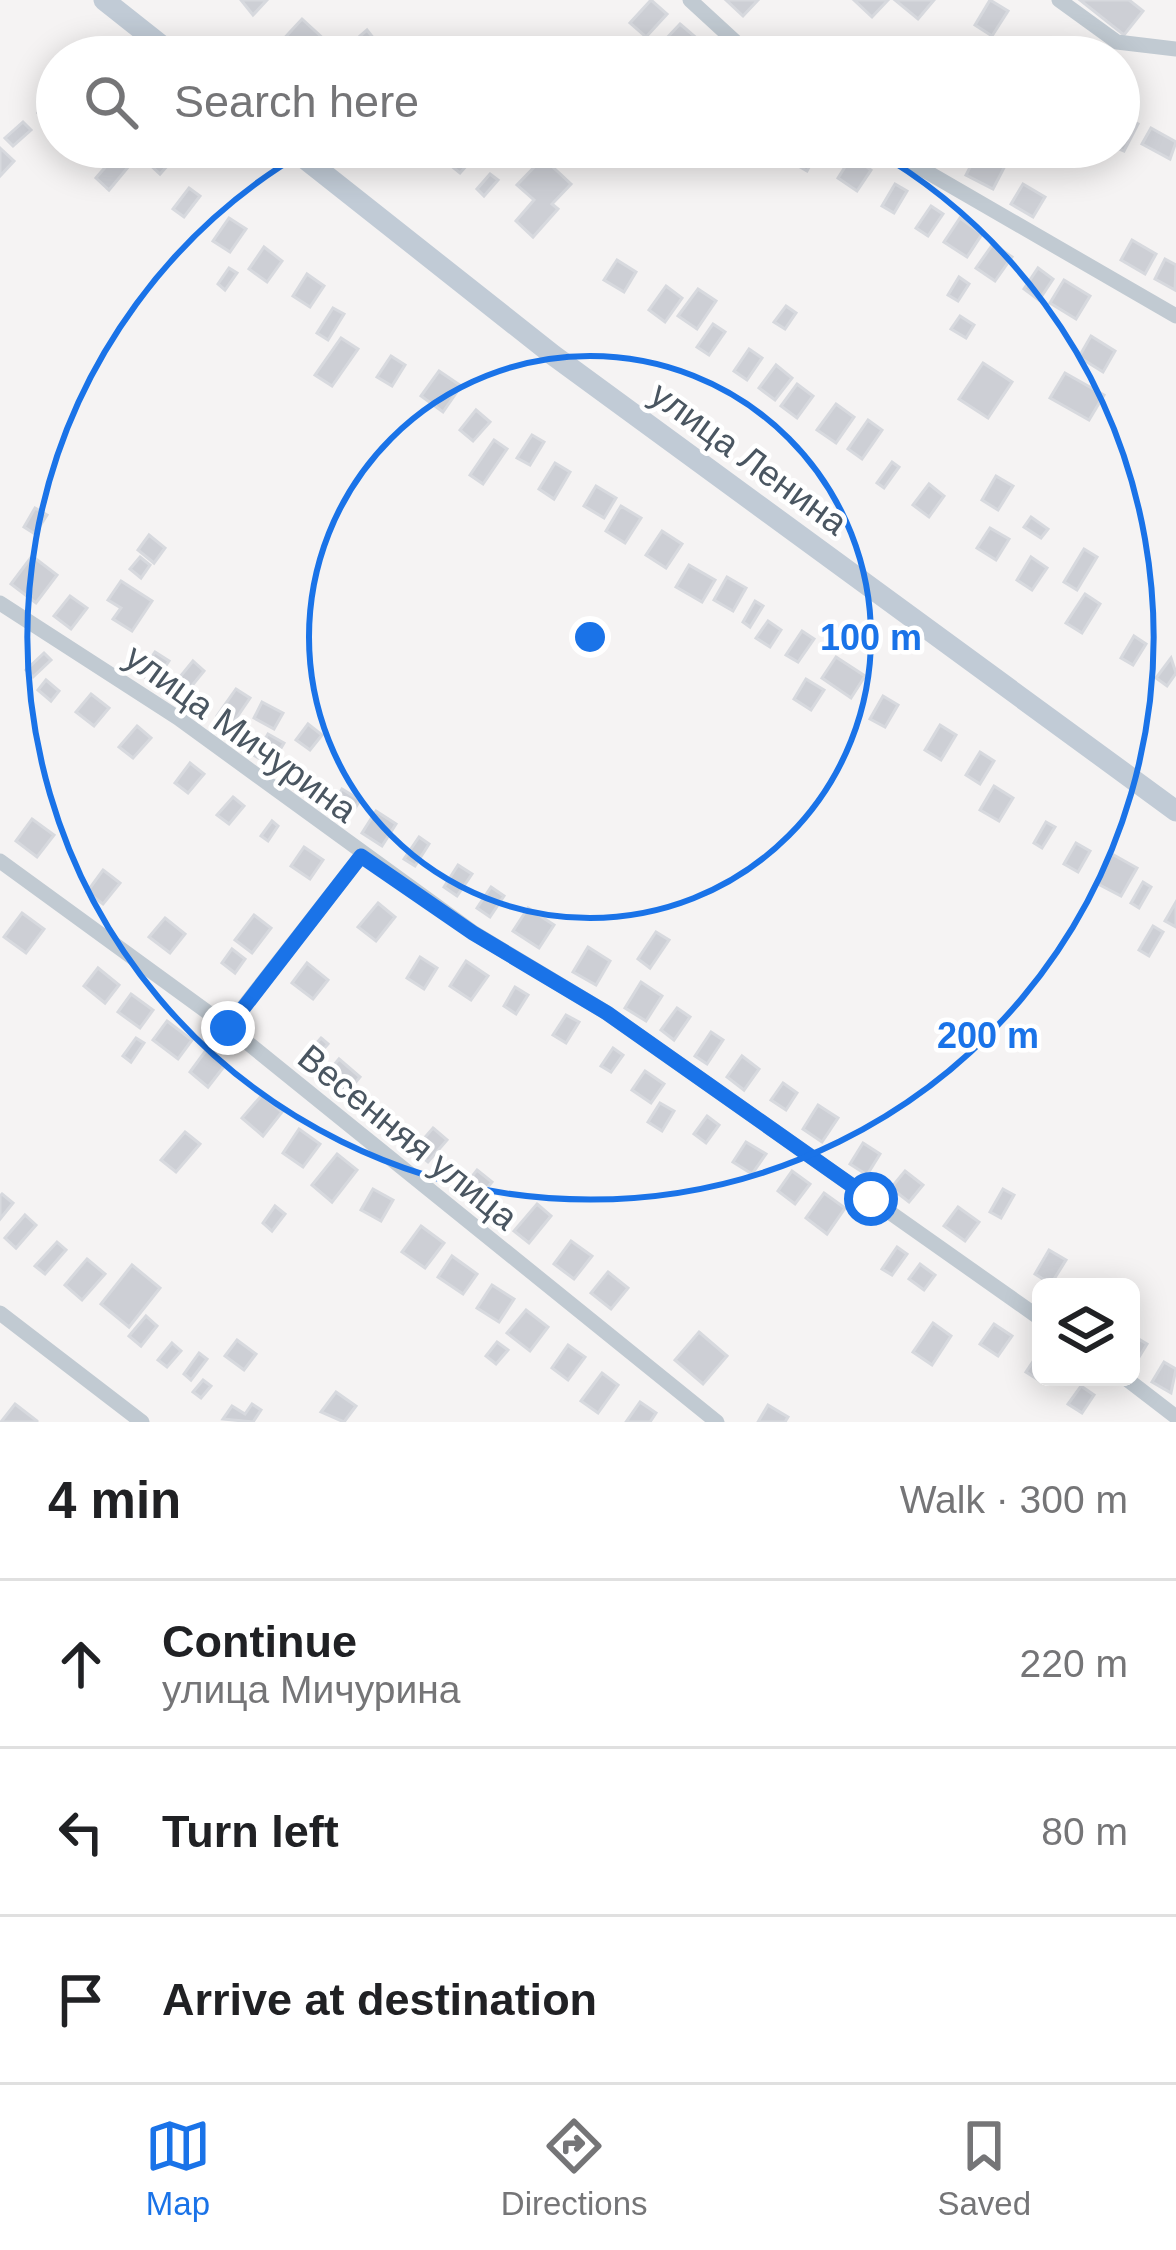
<!DOCTYPE html>
<html lang="en">
<head>
<meta charset="utf-8">
<style>
	:root { --surface:#fff; --page:#f6f6f6; --text:#202124; --muted:#757577; --line:#e0e0e0; --accent:#1a73e8 }
	body { margin:0; font-family:Arial,sans-serif; background:var(--page); color:var(--text) }
	.controls { position:absolute; right:36px; bottom:36px; display:grid; overflow:hidden; border-radius:18px; box-shadow:0 6px 30px #0003 }
	.controls button { width:108px; height:108px; display:grid; place-items:center; padding:0; border:0; border-bottom:3px solid var(--line); background:var(--surface); color:var(--text); font:60px sans-serif }
	.stop { position:absolute; width:36px; height:36px; margin:-27px; border:9px solid #1a73e8; border-radius:50%; background:#fff }
	.stop.end { background:#1a73e8; border-color:#fff; box-shadow:0 3px 12px #0008 }
	.list { margin:0; padding:0; list-style:none }
	h2 { display:flex; justify-content:space-between; align-items:center; height:156px; margin:0; padding:0 48px; font-size:51px }
	h2 small { font-size:39px; font-weight:400; color:var(--muted) }
	.list li { display:grid; grid-template-columns:78px 1fr auto; gap:36px; align-items:center; box-sizing:border-box; height:168px; padding:0 48px; border-top:3px solid var(--line) }
	.list b { display:block; font-size:45px; white-space:nowrap }
	.list p { margin:0; font-size:39px; white-space:nowrap; color:var(--muted) }
	.list em { font-size:39px; font-style:normal; color:var(--muted) }
	.icon { flex:none; width:66px; height:66px; fill:none; stroke:currentColor; stroke-width:2; stroke-linecap:round; stroke-linejoin:round }
	.map { position:relative; flex:none; width:1176px; height:1422px; overflow:hidden }
	.search { position:absolute; background:var(--surface); box-shadow:0 6px 30px #0003; left:36px; right:36px; top:36px; height:132px; display:flex; align-items:center; gap:30px; box-sizing:border-box; padding:0 42px; border-radius:66px; color:var(--muted); font-size:45px }
	.sheet { height:660px; background:var(--surface) }
	nav { display:flex; justify-content:space-around; align-items:center; box-sizing:border-box; height:168px; border-top:3px solid var(--line); background:var(--surface); font-size:33px; color:var(--muted) }
	nav a { display:grid; justify-items:center; gap:6px }
	nav .on { color:var(--accent) }
	.map>svg:first-child { display:block }
</style>
</head>
<body>
<div class="map">
<svg width="1176" height="1422" viewBox="0 0 1176 1422">
	<rect width="100%" height="100%" fill="#f5f3f3"/>
	<g fill="#cdcfd5" stroke="#d7d9de" stroke-width="3">
		<polygon points="241,0 267,0 253,15"/>
		<polygon points="651,0 667,14 646,37 630,23"/>
		<polygon points="726,0 758,0 743,16"/>
		<polygon points="854,0 888,0 872,17"/>
		<polygon points="895,0 934,0 918,19"/>
		<polygon points="990,0 1008,11 992,36 975,25"/>
		<polygon points="1080,0 1129,0 1143,11 1124,35"/>
		<polygon points="302,19 326,41 312,57 293,57 279,44"/>
		<polygon points="680,24 700,41 685,57 664,41"/>
		<polygon points="367,30 378,44 370,50 360,36"/>
		<polygon points="810,38 833,56 832,57 795,57"/>
		<polygon points="50,102 57,109 56,130 38,113"/>
		<polygon points="1119,114 1138,124 1124,151 1115,147"/>
		<polygon points="23,122 31,130 13,146 5,138"/>
		<polygon points="1151,128 1176,142 1170,159 1142,144"/>
		<polygon points="464,147 477,154 460,173 449,164"/>
		<polygon points="796,147 820,147 807,171 788,160"/>
		<polygon points="932,147 958,147 952,158"/>
		<polygon points="0,148 14,161 0,176"/>
		<polygon points="980,148 1007,162 993,189 966,175"/>
		<polygon points="121,149 134,160 109,190 96,178"/>
		<polygon points="155,152 169,164 160,174 146,161"/>
		<polygon points="852,156 871,170 857,191 838,178"/>
		<polygon points="543,158 571,184 552,204 558,209 533,237 516,221 534,200 517,185"/>
		<polygon points="490,174 498,180 484,196 477,189"/>
		<polygon points="895,184 907,191 894,213 882,206"/>
		<polygon points="1023,184 1045,197 1033,217 1011,204"/>
		<polygon points="189,188 200,196 184,217 173,209"/>
		<polygon points="931,206 943,214 928,236 916,228"/>
		<polygon points="229,218 246,229 230,252 213,241"/>
		<polygon points="960,218 982,234 967,257 944,242"/>
		<polygon points="1132,240 1156,254 1145,274 1121,260"/>
		<polygon points="993,244 1012,257 995,281 976,268"/>
		<polygon points="264,247 282,261 267,282 249,269"/>
		<polygon points="1165,259 1176,265 1175,290 1155,279"/>
		<polygon points="617,260 636,272 624,292 604,280"/>
		<polygon points="229,268 237,273 225,290 218,284"/>
		<polygon points="1038,268 1053,279 1039,300 1024,289"/>
		<polygon points="307,274 324,286 310,307 293,296"/>
		<polygon points="959,277 969,284 958,301 948,295"/>
		<polygon points="1064,280 1090,296 1076,319 1050,303"/>
		<polygon points="666,286 682,298 665,322 649,310"/>
		<polygon points="698,289 716,301 697,329 678,316"/>
		<polygon points="786,306 796,313 785,329 774,322"/>
		<polygon points="333,308 344,314 328,340 317,333"/>
		<polygon points="960,316 974,325 966,338 951,329"/>
		<polygon points="713,324 725,332 709,355 697,347"/>
		<polygon points="1091,336 1115,351 1103,372 1079,357"/>
		<polygon points="341,338 358,349 332,386 315,375"/>
		<polygon points="749,349 762,358 747,380 734,371"/>
		<polygon points="391,356 405,365 392,386 377,377"/>
		<polygon points="983,363 1012,382 988,418 959,399"/>
		<polygon points="776,365 792,378 775,400 759,388"/>
		<polygon points="439,371 461,386 443,412 421,396"/>
		<polygon points="1065,373 1104,395 1089,420 1050,398"/>
		<polygon points="797,384 813,396 797,418 781,406"/>
		<polygon points="836,404 854,417 836,443 817,430"/>
		<polygon points="476,410 490,422 473,441 460,430"/>
		<polygon points="868,420 882,430 862,459 848,449"/>
		<polygon points="532,435 544,442 530,465 517,458"/>
		<polygon points="494,440 507,449 483,484 470,475"/>
		<polygon points="892,462 899,467 884,488 877,483"/>
		<polygon points="555,463 570,472 554,499 539,489"/>
		<polygon points="996,476 1013,486 998,510 982,500"/>
		<polygon points="929,484 944,496 929,517 913,505"/>
		<polygon points="596,486 616,498 604,518 584,506"/>
		<polygon points="621,506 641,518 625,543 606,531"/>
		<polygon points="35,508 47,515 35,534 24,527"/>
		<polygon points="1031,517 1048,529 1041,538 1024,527"/>
		<polygon points="990,528 1009,539 996,560 977,548"/>
		<polygon points="662,531 682,544 666,568 646,555"/>
		<polygon points="149,535 165,548 154,563 138,550"/>
		<polygon points="1084,549 1097,557 1077,590 1064,582"/>
		<polygon points="32,556 57,575 36,603 11,584"/>
		<polygon points="140,557 150,565 141,578 130,569"/>
		<polygon points="1031,557 1047,568 1032,590 1017,580"/>
		<polygon points="689,565 715,580 702,602 676,587"/>
		<polygon points="727,577 746,588 733,611 714,600"/>
		<polygon points="121,581 152,601 132,631 113,619 121,608 108,600"/>
		<polygon points="1085,594 1100,604 1082,633 1066,623"/>
		<polygon points="70,596 87,608 71,629 54,616"/>
		<polygon points="755,601 763,606 750,627 743,622"/>
		<polygon points="768,621 781,630 770,647 756,638"/>
		<polygon points="802,631 814,639 798,662 786,655"/>
		<polygon points="1134,636 1146,644 1133,665 1121,658"/>
		<polygon points="155,652 169,661 154,683 140,674"/>
		<polygon points="44,653 51,660 33,677 26,670"/>
		<polygon points="836,657 865,676 851,698 822,678"/>
		<polygon points="1171,658 1176,673 1167,686 1156,678"/>
		<polygon points="193,661 204,671 190,688 179,678"/>
		<polygon points="806,679 824,690 811,710 794,699"/>
		<polygon points="46,680 59,691 51,701 38,690"/>
		<polygon points="236,689 250,698 231,726 217,716"/>
		<polygon points="91,694 109,708 94,726 76,712"/>
		<polygon points="883,696 898,705 885,727 870,719"/>
		<polygon points="262,702 283,713 274,729 254,718"/>
		<polygon points="308,724 322,735 310,750 296,740"/>
		<polygon points="940,725 956,735 941,760 925,750"/>
		<polygon points="137,726 151,738 133,758 119,747"/>
		<polygon points="268,734 284,743 271,765 255,756"/>
		<polygon points="980,752 994,761 980,784 966,775"/>
		<polygon points="190,763 204,774 188,793 175,783"/>
		<polygon points="994,786 1013,798 999,821 980,810"/>
		<polygon points="342,789 360,800 347,822 329,811"/>
		<polygon points="233,797 244,806 229,824 217,815"/>
		<polygon points="376,811 396,824 382,846 362,833"/>
		<polygon points="32,819 54,835 37,857 16,841"/>
		<polygon points="272,821 278,826 268,841 261,836"/>
		<polygon points="1046,822 1055,827 1042,848 1034,843"/>
		<polygon points="419,837 429,844 415,866 404,859"/>
		<polygon points="1076,843 1090,851 1078,872 1064,864"/>
		<polygon points="304,847 323,860 310,879 291,866"/>
		<polygon points="1112,854 1137,868 1121,896 1096,883"/>
		<polygon points="458,865 472,874 457,896 444,887"/>
		<polygon points="103,870 120,883 103,904 87,892"/>
		<polygon points="1143,882 1151,887 1139,908 1131,903"/>
		<polygon points="491,887 504,896 490,917 477,908"/>
		<polygon points="1176,902 1176,927 1165,921"/>
		<polygon points="378,903 395,917 376,941 358,927"/>
		<polygon points="528,908 554,925 539,948 513,931"/>
		<polygon points="22,913 44,929 26,953 4,937"/>
		<polygon points="254,915 271,928 252,953 235,940"/>
		<polygon points="165,918 185,934 170,953 149,937"/>
		<polygon points="1153,926 1163,932 1149,956 1139,950"/>
		<polygon points="656,932 669,940 650,968 638,959"/>
		<polygon points="588,947 610,961 596,985 573,972"/>
		<polygon points="232,949 245,959 235,973 222,963"/>
		<polygon points="420,957 437,968 424,989 407,978"/>
		<polygon points="466,961 488,976 471,1000 450,986"/>
		<polygon points="307,963 328,980 313,999 292,983"/>
		<polygon points="98,968 119,985 105,1003 84,986"/>
		<polygon points="641,982 662,996 646,1021 625,1008"/>
		<polygon points="515,987 528,995 516,1014 504,1006"/>
		<polygon points="131,994 153,1010 140,1028 118,1012"/>
		<polygon points="677,1008 690,1017 674,1040 661,1030"/>
		<polygon points="566,1015 579,1022 566,1043 553,1035"/>
		<polygon points="167,1021 192,1040 178,1059 153,1040"/>
		<polygon points="711,1032 723,1040 707,1064 695,1056"/>
		<polygon points="136,1038 144,1043 131,1062 123,1056"/>
		<polygon points="321,1038 328,1044 308,1067 301,1061"/>
		<polygon points="613,1048 623,1055 611,1072 601,1066"/>
		<polygon points="207,1049 226,1064 208,1087 190,1072"/>
		<polygon points="742,1056 759,1069 744,1090 727,1077"/>
		<polygon points="339,1059 360,1077 345,1095 324,1077"/>
		<polygon points="645,1071 664,1084 651,1103 632,1090"/>
		<polygon points="783,1083 797,1093 786,1110 771,1100"/>
		<polygon points="262,1095 282,1112 263,1136 242,1118"/>
		<polygon points="660,1103 674,1111 662,1131 648,1122"/>
		<polygon points="818,1105 838,1118 822,1142 803,1129"/>
		<polygon points="707,1116 719,1125 706,1143 694,1134"/>
		<polygon points="433,1128 447,1140 428,1162 414,1150"/>
		<polygon points="299,1129 320,1144 303,1167 283,1153"/>
		<polygon points="185,1132 200,1144 176,1172 161,1160"/>
		<polygon points="746,1142 766,1154 752,1174 733,1162"/>
		<polygon points="863,1143 880,1154 867,1175 850,1164"/>
		<polygon points="337,1154 357,1170 332,1202 312,1185"/>
		<polygon points="477,1170 492,1182 476,1201 462,1189"/>
		<polygon points="792,1171 810,1184 795,1204 778,1191"/>
		<polygon points="905,1171 923,1185 909,1202 891,1188"/>
		<polygon points="373,1189 393,1200 381,1221 361,1210"/>
		<polygon points="1003,1189 1014,1195 1001,1218 990,1212"/>
		<polygon points="824,1193 845,1208 827,1234 806,1218"/>
		<polygon points="2,1194 13,1203 0,1219 0,1196"/>
		<polygon points="537,1204 551,1216 529,1243 514,1231"/>
		<polygon points="275,1206 285,1214 272,1231 263,1223"/>
		<polygon points="958,1207 979,1222 965,1241 944,1226"/>
		<polygon points="25,1215 36,1225 16,1248 5,1238"/>
		<polygon points="421,1226 444,1243 425,1268 402,1252"/>
		<polygon points="571,1241 592,1256 574,1279 554,1264"/>
		<polygon points="57,1242 66,1250 45,1274 35,1266"/>
		<polygon points="897,1247 907,1254 892,1275 882,1269"/>
		<polygon points="1049,1250 1066,1260 1051,1284 1035,1274"/>
		<polygon points="452,1256 477,1274 463,1294 438,1277"/>
		<polygon points="87,1259 105,1274 82,1300 65,1285"/>
		<polygon points="920,1264 935,1275 924,1290 909,1279"/>
		<polygon points="132,1265 160,1288 129,1327 101,1304"/>
		<polygon points="608,1272 628,1288 611,1309 591,1293"/>
		<polygon points="492,1285 514,1299 499,1322 477,1308"/>
		<polygon points="526,1310 548,1327 530,1351 507,1333"/>
		<polygon points="146,1316 157,1326 141,1346 129,1336"/>
		<polygon points="933,1323 951,1336 932,1365 913,1352"/>
		<polygon points="994,1324 1012,1336 998,1356 980,1344"/>
		<polygon points="699,1332 727,1356 703,1384 675,1360"/>
		<polygon points="1132,1335 1147,1344 1136,1362 1131,1360"/>
		<polygon points="237,1340 256,1354 244,1370 225,1356"/>
		<polygon points="497,1342 508,1350 496,1364 486,1356"/>
		<polygon points="172,1343 181,1351 167,1367 158,1360"/>
		<polygon points="568,1345 585,1357 568,1380 552,1368"/>
		<polygon points="1040,1351 1043,1377 1040,1381 1026,1372"/>
		<polygon points="199,1353 207,1359 191,1380 184,1374"/>
		<polygon points="1164,1362 1176,1369 1171,1393 1152,1382"/>
		<polygon points="602,1373 618,1385 598,1413 581,1401"/>
		<polygon points="203,1380 211,1386 201,1398 193,1392"/>
		<polygon points="1081,1386 1094,1395 1082,1413 1068,1404"/>
		<polygon points="336,1392 356,1406 344,1422 321,1412"/>
		<polygon points="640,1402 656,1413 650,1422 626,1422"/>
		<polygon points="15,1404 37,1421 37,1422 1,1422"/>
		<polygon points="252,1404 261,1410 253,1422 223,1419 232,1406 245,1414"/>
		<polygon points="768,1405 788,1417 785,1422 758,1422"/>
	</g>
	<g fill="none" stroke-linecap="round" stroke-linejoin="round">
		<g stroke="#c1cad2" stroke-width="15">
			<polyline points="690,0 752,57"/>
			<polyline points="1059,0 1117,42 1176,49"/>
			<polyline points="884,147 1176,316"/>
			<polyline points="0,603 178,718 474,933 607,1013 1041,1319"/>
			<polyline points="0,861 228,1027 717,1422"/>
			<polyline points="228,1027 361,856"/>
			<polyline points="0,1313 142,1422"/>
			<polyline points="1124,1377 1176,1417"/>
		</g>
		<g stroke="#c1cbd6" stroke-width="21">
			<polyline points="104,0 176,57"/>
			<polyline points="290,147 553,355 1176,811"/>
		</g>
	</g>
	<g fill="none" stroke-linecap="round" stroke-linejoin="round">
		<polyline stroke="#1a73e8" stroke-width="15" points="228,1028 361,856 473,933 607,1013 871,1199"/>
	</g>
	<g fill="none" stroke="#1a73e8" stroke-width="6">
		<circle cx="590" cy="637" r="281"/>
		<path d="M872 149A563 563 0 1 1 309 149"/>
	</g>
	<g text-anchor="middle" dominant-baseline="central" stroke-width="9" stroke-linejoin="round" paint-order="stroke">
		<g font-size="36" fill="#4a5661" stroke="#fff">
			<text transform="translate(749 458) rotate(36)">улица Ленина</text>
			<text transform="translate(241 733) rotate(36)">улица Мичурина</text>
			<text transform="translate(408 1137) rotate(39)">Весенняя улица</text>
		</g>
	</g>
	<circle cx="590" cy="637" r="18" fill="#1a73e8" stroke="#fff" stroke-width="6"/>
	<g font-size="36" text-anchor="middle" font-weight="bold" fill="#1a73e8" stroke="#fff" stroke-width="9" stroke-linejoin="round" paint-order="stroke">
		<text x="871" y="650">100 m</text>
		<text x="988" y="1048">200 m</text>
	</g>
</svg>
<div class="controls">
<button><svg class="icon" aria-label="layers" viewBox="0 0 24 24"><path d="M12 4l9 5-9 5-9-5zM3 14l9 5 9-5"/></svg></button>
</div>
<div class="stop" style="left:871px;top:1199px"></div>
<div class="stop end" style="left:228px;top:1028px"></div>
<div class="search"><svg class="icon" aria-label="search" viewBox="0 0 24 24"><circle cx="10" cy="10" r="6"/><path d="M15 15l6 6"/></svg>Search here</div>
</div>
<section class="sheet">
<h2>4 min<small>Walk · 300 m</small></h2>
<ul class="list">
<li><svg class="icon" aria-label="ahead" viewBox="0 0 24 24"><path d="M12 20V5M6 11l6-6 6 6"/></svg><div><b>Continue</b><p>улица Мичурина</p></div><em>220 m</em></li>
<li><svg class="icon" aria-label="left" viewBox="0 0 24 24"><path d="M17 20v-9H6M10 6l-5 5 5 5"/></svg><div><b>Turn left</b></div><em>80 m</em></li>
<li><svg class="icon" aria-label="arrive" viewBox="0 0 24 24"><path d="M6 21V4h12l-3 4 3 4H6"/></svg><div><b>Arrive at destination</b></div></li>
</ul>
</section>
<nav>
<a class="on"><svg class="icon" aria-label="map" viewBox="0 0 24 24"><path d="M3 6l6-2 6 2 6-2v14l-6 2-6-2-6 2zM9 4v14M15 6v14"/></svg>Map</a>
<a><svg class="icon" aria-label="directions" viewBox="0 0 24 24"><path d="M12 3l9 9-9 9-9-9zM9 14v-3h6M13 9l2 2-2 2"/></svg>Directions</a>
<a><svg class="icon" aria-label="saved" viewBox="0 0 24 24"><path d="M7 4h10v16l-5-4-5 4z"/></svg>Saved</a>
</nav>
</body>
</html>
